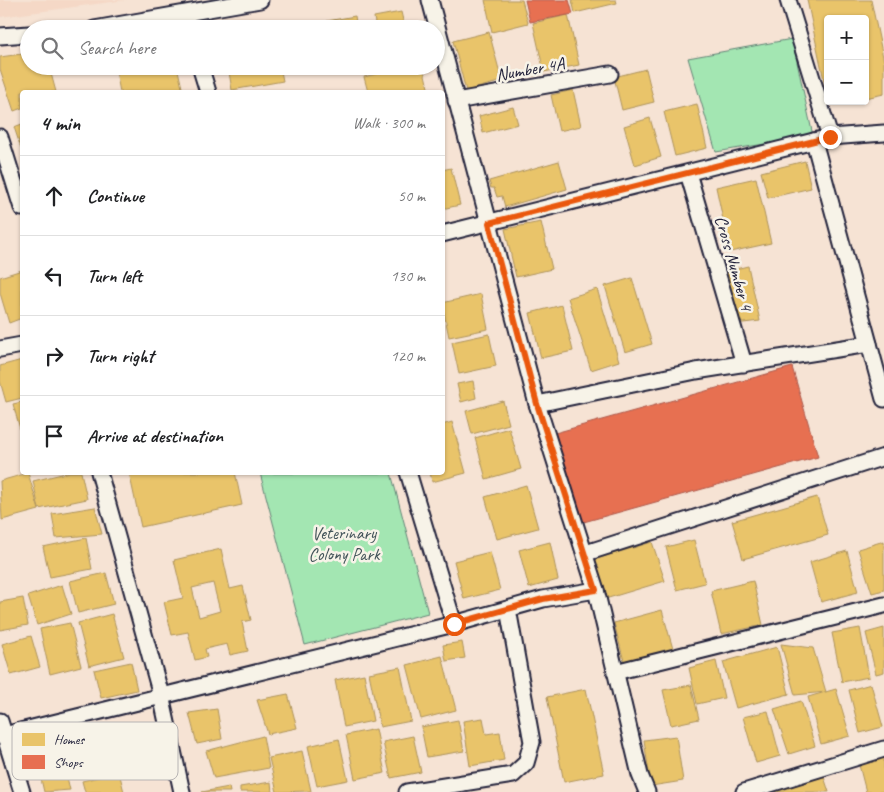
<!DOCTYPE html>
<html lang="en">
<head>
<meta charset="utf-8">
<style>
	:root { --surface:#fff; --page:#f2f2f2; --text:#202124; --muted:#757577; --line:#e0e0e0 }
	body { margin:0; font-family:Caveat,sans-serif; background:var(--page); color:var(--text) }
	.controls { position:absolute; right:15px; top:15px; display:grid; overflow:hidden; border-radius:5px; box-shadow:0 1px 4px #0004 }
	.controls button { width:45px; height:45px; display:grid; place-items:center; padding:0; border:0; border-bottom:1px solid var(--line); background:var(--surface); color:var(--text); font:25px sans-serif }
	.stop { position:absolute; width:15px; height:15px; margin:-11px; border:4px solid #ea580c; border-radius:50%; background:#fff }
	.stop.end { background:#ea580c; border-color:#fff; box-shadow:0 1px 5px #0008 }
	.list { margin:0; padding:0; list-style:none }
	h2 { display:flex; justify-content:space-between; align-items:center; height:65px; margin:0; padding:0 20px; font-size:21px }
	h2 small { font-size:16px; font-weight:400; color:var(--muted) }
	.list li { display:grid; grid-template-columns:32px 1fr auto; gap:15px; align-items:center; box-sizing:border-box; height:80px; padding:0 20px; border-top:1px solid var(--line) }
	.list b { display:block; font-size:19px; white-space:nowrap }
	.list em { font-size:16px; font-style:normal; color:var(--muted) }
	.icon { flex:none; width:28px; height:28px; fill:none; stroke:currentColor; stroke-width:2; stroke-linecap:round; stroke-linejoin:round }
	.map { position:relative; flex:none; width:884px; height:792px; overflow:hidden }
	.search { position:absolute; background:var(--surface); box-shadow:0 1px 4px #0004; left:20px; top:20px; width:425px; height:55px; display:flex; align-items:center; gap:12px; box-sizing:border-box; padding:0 18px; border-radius:28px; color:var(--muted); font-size:19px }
	.panel { position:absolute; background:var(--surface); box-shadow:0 1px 4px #0004; left:20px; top:90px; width:425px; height:385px; border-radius:5px }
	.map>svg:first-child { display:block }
</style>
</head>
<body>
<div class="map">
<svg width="884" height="792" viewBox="0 0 884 792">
	<rect width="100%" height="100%" fill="#f6e3d4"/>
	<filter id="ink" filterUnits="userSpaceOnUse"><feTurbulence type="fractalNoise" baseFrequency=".02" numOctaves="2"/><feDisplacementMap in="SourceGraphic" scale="10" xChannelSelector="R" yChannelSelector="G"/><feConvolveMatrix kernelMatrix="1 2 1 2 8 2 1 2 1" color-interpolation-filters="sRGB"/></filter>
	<g filter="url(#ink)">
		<polygon fill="#f5d8c6" points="0,0 126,0 0,17"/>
		<g fill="#a3e6b2" stroke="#628476">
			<polygon points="792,39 813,136 716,152 688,58"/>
			<polygon points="260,473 391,473 428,613 305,645"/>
		</g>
		<g fill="#e9c46a" stroke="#ad935c" fill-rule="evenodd">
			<polygon points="485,0 522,0 528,23 492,32"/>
			<polygon points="572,0 616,0 617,3 575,13"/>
			<polygon points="807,0 871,0 884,62 884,94 865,98 865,19 828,19 828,99"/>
			<polygon points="401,12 405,29 376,29 374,17"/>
			<polygon points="568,15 579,65 544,72 533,23"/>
			<polygon points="355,16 357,29 329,29 327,21"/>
			<polygon points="489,32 502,81 466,91 453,41"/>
			<polygon points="29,53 29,66 49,66 56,92 22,92 22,108 14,111 0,69 0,57"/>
			<polygon points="115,66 177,66 183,92 120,92"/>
			<polygon points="228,66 280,66 283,81 232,90"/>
			<polygon points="408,66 423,66 429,92 368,92 364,77"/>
			<polygon points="646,69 654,102 622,110 614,77"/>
			<polygon points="573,90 581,126 559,131 551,95"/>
			<polygon points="697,104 707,148 675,156 664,112"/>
			<polygon points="513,107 518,124 483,133 479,116"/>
			<polygon points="650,118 661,157 635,165 624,126"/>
			<polygon points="22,124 22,151 14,127"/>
			<polygon points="559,161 567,189 505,207 502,196 497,197 494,188 491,188 489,181"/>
			<polygon points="805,161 811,188 768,198 761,172"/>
			<polygon points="451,168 460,205 442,209 442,170"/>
			<polygon points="756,178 771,243 730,252 716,187"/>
			<polygon points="541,222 552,269 516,277 505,229"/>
			<polygon points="748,266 760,321 735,324 723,272"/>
			<polygon points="22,270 22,318 9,323 0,293 0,277"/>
			<polygon points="632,278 652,344 625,352 605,286"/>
			<polygon points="597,289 619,361 591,370 568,298"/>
			<polygon points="481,294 488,329 449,337 442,303"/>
			<polygon points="562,305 573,351 541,358 530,313"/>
			<polygon points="489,334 496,366 459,374 452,342"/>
			<polygon points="22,360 22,398 6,402 0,381 0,366"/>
			<polygon points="473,381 476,398 461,402 457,384"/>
			<polygon points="503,401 509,424 472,434 466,411"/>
			<polygon points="22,402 22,436 13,404"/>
			<polygon points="452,422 466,473 432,482 430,472 442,472 442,425"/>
			<polygon points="509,428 521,469 486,479 475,438"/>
			<polygon points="70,472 81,472 87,499 39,509 33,481"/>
			<polygon points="129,472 235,472 242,505 141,527"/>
			<polygon points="28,473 39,510 2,520 0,481"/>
			<polygon points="526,485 538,528 497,539 485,497"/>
			<polygon points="817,497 828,535 743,559 732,521"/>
			<polygon points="95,507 102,534 56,538 52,514"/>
			<polygon points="86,538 92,569 50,577 43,547"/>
			<polygon points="694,540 705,583 677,590 666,547"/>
			<polygon points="884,541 884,590 872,593 858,549"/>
			<polygon points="550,542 558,580 529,588 519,550"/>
			<polygon points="652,542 665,581 605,599 593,560"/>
			<path d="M221,549L230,589L243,586L251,620L242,622L248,651L230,655L227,644L205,649L207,657L195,660L188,632L172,635L164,602L183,598L174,560ZM213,583L220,611L199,617L192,588Z"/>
			<polygon points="847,551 858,592 821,602 810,562"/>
			<polygon points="490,552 500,590 464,599 454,561"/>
			<polygon points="106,573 114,604 78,613 70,581"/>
			<polygon points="753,581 763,625 721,634 711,591"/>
			<polygon points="62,585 71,614 37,625 28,596"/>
			<polygon points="23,598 28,625 0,630 0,602"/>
			<polygon points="662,610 673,649 624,661 614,623"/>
			<polygon points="112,614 124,657 89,666 78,623"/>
			<polygon points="70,623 81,666 50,674 40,629"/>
			<polygon points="860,628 869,677 842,682 832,633"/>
			<polygon points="884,628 884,672 876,674 866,633"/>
			<polygon points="31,636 40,667 11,675 2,644"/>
			<polygon points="462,642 465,658 446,661 443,645"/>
			<polygon points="781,644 813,648 826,692 795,695"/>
			<polygon points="777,647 789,694 736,708 723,662"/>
			<polygon points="442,656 456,710 421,719 407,665"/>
			<polygon points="716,661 724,698 697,704 689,668"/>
			<polygon points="131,662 137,690 101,698 94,670"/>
			<polygon points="400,667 411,721 380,727 369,673"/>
			<polygon points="364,674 373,721 344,727 335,680"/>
			<polygon points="871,684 883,727 860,733 849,690"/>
			<polygon points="691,685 699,719 671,725 663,690"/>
			<polygon points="586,689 604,774 564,782 547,697"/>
			<polygon points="836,689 850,736 821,744 808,697"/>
			<polygon points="288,694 297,728 268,734 257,700"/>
			<polygon points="801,701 815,746 789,754 774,709"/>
			<polygon points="217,709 222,739 197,744 189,713"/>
			<polygon points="768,711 780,756 756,763 743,717"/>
			<polygon points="483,718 486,734 500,732 504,760 470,766 463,721"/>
			<polygon points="458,720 464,751 427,757 421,727"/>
			<polygon points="376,729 385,773 355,779 346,735"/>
			<polygon points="263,736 269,768 214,778 206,751"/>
			<polygon points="413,736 421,772 391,778 383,742"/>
			<polygon points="676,736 683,781 651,786 644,740"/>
			<polygon points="339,739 348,780 317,786 308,746"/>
			<polygon points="61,751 70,790 44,792 36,757"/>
			<polygon points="302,751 311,791 277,792 269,758"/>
			<polygon points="884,754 884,792 866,792 858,761"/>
			<polygon points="119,772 124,792 85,792 82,781"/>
			<polygon points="823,774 829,792 760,792"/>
			<polygon points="271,782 272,792 240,792 240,787"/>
			<polygon points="229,787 230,792 202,792"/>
		</g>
		<g fill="#e76f51" stroke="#ac584a">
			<polygon points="525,0 569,0 573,14 530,22"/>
			<polygon points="792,367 818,457 580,523 555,433"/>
		</g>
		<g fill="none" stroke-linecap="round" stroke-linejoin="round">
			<g stroke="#22223b" stroke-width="19">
				<g id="minor">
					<polyline points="430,0 537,404 596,590 640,775 647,792"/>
					<polyline points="788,0 830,137"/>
					<polyline points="185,14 189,29"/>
					<polyline points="94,29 260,0"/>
					<polyline points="0,36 29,34"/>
					<polyline points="200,66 208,92"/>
					<polyline points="456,101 610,74"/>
					<polyline points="0,137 22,208"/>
					<polyline points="814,141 884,399"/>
					<polyline points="688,173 744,364"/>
					<polyline points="442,234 830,137 884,133"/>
					<polyline points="0,349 22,345"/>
					<polyline points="537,404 696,371 869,344"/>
					<polyline points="99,472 161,695 182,792"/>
					<polyline points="408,472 454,624"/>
					<polyline points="586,553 884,457"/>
					<polyline points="615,672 884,605"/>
					<polyline points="0,721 22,792"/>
					<polyline points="0,736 454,624 543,599 596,590"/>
					<polyline points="407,792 513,775 526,763 532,742 508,609"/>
					<polyline points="744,792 884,749"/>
				</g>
			</g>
			<use href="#minor" stroke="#f7f3e8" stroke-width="15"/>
		</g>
	</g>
	<g fill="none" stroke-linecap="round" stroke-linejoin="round" filter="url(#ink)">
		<polyline stroke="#ea580c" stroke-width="6" points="454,624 543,599 596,590 537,404 489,223 830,137"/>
	</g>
	<g text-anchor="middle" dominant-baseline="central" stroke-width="5" stroke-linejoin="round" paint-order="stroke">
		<g font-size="18" fill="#22223b" stroke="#f7f3e8">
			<text transform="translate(530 69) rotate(-10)">Number 4A</text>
			<text transform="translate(734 263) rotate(74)">Cross Number 4</text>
		</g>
		<g font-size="18" fill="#425359" stroke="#f7f3e8">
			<text x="344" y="533">Veterinary<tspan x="344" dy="21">Colony Park</tspan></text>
		</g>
	</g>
	<rect x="12" y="722" width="166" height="58" rx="8" fill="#f7f3e8" stroke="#b7b4b4" stroke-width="1"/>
	<rect x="22" y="733" width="23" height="13" fill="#e9c46a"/>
	<rect x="22" y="755" width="23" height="14" fill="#e76f51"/>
	<g font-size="14" fill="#22223b">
		<text x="54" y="744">Homes</text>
		<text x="54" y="767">Shops</text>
	</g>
</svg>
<div class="controls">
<button>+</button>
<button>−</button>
</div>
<div class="stop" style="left:454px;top:624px"></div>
<div class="stop end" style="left:830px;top:137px"></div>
<div class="search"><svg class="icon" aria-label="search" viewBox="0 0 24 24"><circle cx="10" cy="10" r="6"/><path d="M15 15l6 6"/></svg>Search here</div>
<section class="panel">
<h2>4 min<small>Walk · 300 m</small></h2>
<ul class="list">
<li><svg class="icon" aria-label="ahead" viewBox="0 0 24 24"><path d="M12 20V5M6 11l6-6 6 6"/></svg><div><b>Continue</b></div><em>50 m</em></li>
<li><svg class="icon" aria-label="left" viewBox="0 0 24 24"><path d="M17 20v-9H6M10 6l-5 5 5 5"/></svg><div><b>Turn left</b></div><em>130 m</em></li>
<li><svg class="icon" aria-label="right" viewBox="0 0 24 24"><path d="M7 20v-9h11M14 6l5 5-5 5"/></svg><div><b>Turn right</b></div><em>120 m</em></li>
<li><svg class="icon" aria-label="arrive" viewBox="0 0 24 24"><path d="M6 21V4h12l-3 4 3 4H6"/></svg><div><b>Arrive at destination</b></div></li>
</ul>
</section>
</div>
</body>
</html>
